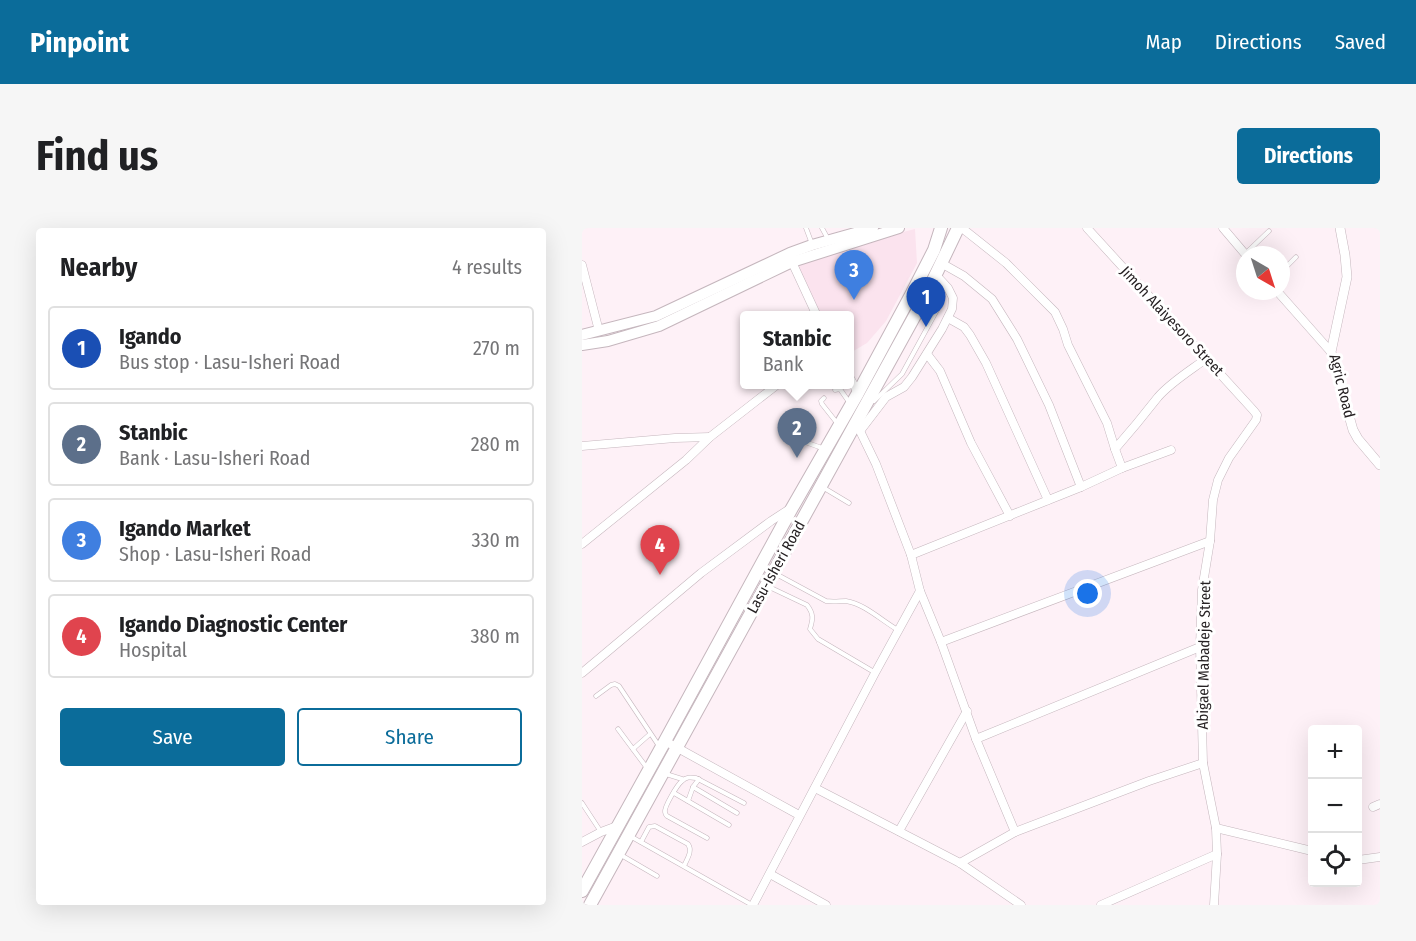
<!DOCTYPE html>
<html lang="en">
<head>
<meta charset="utf-8">
<style>
	:root { --surface:#fff; --page:#f6f6f6; --text:#202124; --muted:#757577; --line:#e0e0e0; --accent:#0b6c9a }
	body { margin:0; font-family:"Fira Sans Condensed",sans-serif; background:var(--page); color:var(--text) }
	.controls { position:absolute; right:18px; bottom:18px; display:grid; overflow:hidden; border-radius:6px; box-shadow:0 6px 24px #0002 }
	.controls button { width:54px; height:54px; display:grid; place-items:center; padding:0; border:0; border-bottom:2px solid var(--line); background:var(--surface); color:var(--text); font:30px sans-serif }
	.compass { position:absolute; left:654px; top:18px; width:54px; height:54px; border-radius:50%; background:var(--surface); box-shadow:0 6px 24px #0002; rotate:141deg }
	.you { position:absolute; left:506px; top:366px; width:21px; height:21px; margin:-15px; border:4px solid #fff; border-radius:50%; background:#1a73e8; box-shadow:0 0 0 9px #1a73e833 }
	.badge { display:grid; place-items:center; width:39px; height:39px; border-radius:50%; background:var(--accent); color:#fff; font-size:20px; font-weight:700 }
	.pin { position:absolute; translate:-50% -50px; filter:drop-shadow(0 2px 3px #0008) }
	.pin::after { content:''; position:absolute; top:32px; width:21px; height:18px; background:inherit; clip-path:polygon(0 0,100% 0,50% 100%) }
	.popup { position:absolute; left:158px; top:83px; width:114px; height:78px; box-sizing:border-box; display:grid; place-content:center; border-radius:6px; background:var(--surface); filter:drop-shadow(0 2px 4px #0005); font-size:20px; white-space:nowrap; color:var(--muted) }
	.popup b { font-size:22px; color:var(--text) }
	.popup::after { content:''; position:absolute; left:50%; top:100%; margin-left:-12px; border:12px solid transparent; border-top-color:var(--surface) }
	.list { margin:0; padding:0; list-style:none }
	h2 { display:flex; justify-content:space-between; align-items:center; height:78px; margin:0; padding:0 24px; font-size:26px }
	h2 small { font-size:20px; font-weight:400; color:var(--muted) }
	.list li { display:grid; grid-template-columns:39px 1fr auto; gap:18px; align-items:center; box-sizing:border-box; height:84px; margin:0 12px 12px; padding:0 12px; border:2px solid var(--line); border-radius:6px }
	.list b { display:block; font-size:22px; white-space:nowrap }
	.list p { margin:0; font-size:20px; white-space:nowrap; color:var(--muted) }
	.list em { font-size:20px; font-style:normal; color:var(--muted) }
	.actions { display:flex; gap:12px; padding:18px 24px }
	.actions a { flex:1; padding:14px 0; border:2px solid var(--accent); border-radius:6px; text-align:center; font-size:21px; color:var(--accent) }
	.actions .main { background:var(--accent); color:#fff }
	.icon { flex:none; width:33px; height:33px; fill:none; stroke:currentColor; stroke-width:2; stroke-linecap:round; stroke-linejoin:round }
	.map { position:relative; flex:none; width:798px; height:677px; overflow:hidden; border-radius:6px }
	header { display:flex; align-items:center; gap:36px; box-sizing:border-box; height:84px; padding:0 30px; background:var(--accent); color:#fff }
	header strong { font-size:28px }
	nav { display:flex; gap:33px; margin-inline-start:auto; font-size:21px }
	.intro { display:flex; align-items:center; justify-content:space-between; box-sizing:border-box; height:144px; padding:0 36px }
	h1 { margin:0; font-size:42px }
	.button { padding:15px 27px; border-radius:6px; background:var(--accent); color:#fff; font-size:21px; font-weight:700 }
	main { display:flex; gap:36px; padding:0 36px }
	aside { flex:1; background:var(--surface); border-radius:6px; box-shadow:0 6px 24px #0002 }
	.map>svg:first-child { display:block }
</style>
</head>
<body>
<header>
<strong>Pinpoint</strong>
<nav><a>Map</a><a>Directions</a><a>Saved</a></nav>
</header>
<div class="intro"><h1>Find us</h1><a class="button">Directions</a></div>
<main>
<aside>
<h2>Nearby<small>4 results</small></h2>
<ul class="list">
<li><span class="badge" style="background:#1a4fb4">1</span><div><b>Igando</b><p>Bus stop · Lasu-Isheri Road</p></div><em>270 m</em></li>
<li><span class="badge" style="background:#5c6f8a">2</span><div><b>Stanbic</b><p>Bank · Lasu-Isheri Road</p></div><em>280 m</em></li>
<li><span class="badge" style="background:#3f7fe0">3</span><div><b>Igando Market</b><p>Shop · Lasu-Isheri Road</p></div><em>330 m</em></li>
<li><span class="badge" style="background:#e0444e">4</span><div><b>Igando Diagnostic Center</b><p>Hospital</p></div><em>380 m</em></li>
</ul>
<div class="actions"><a class="main">Save</a><a>Share</a></div>
</aside>
<div class="map">
<svg width="798" height="677" viewBox="0 0 798 677">
	<rect width="100%" height="100%" fill="#fef1f7"/>
	<polygon fill="#fbe3ee" points="333,1 335,35 304,93 285,115 268,125 268,88 237,87 213,35 265,18"/>
	<g fill="none" stroke-linecap="round" stroke-linejoin="round">
		<g stroke="#c5b6bd" stroke-width="5">
			<g id="service">
				<polyline points="224,0 230,16"/>
				<polyline points="240,0 246,11"/>
				<polyline points="664,25 687,3"/>
				<polyline points="699,44 714,29"/>
				<polyline points="253,162 258,161 267,174"/>
				<polyline points="242,170 239,173 240,176 255,195"/>
				<path d="M292,173L320,146L355,82C359,70 358,63 353,53"/>
				<polyline points="215,216 223,214 240,220"/>
				<polyline points="242,260 267,275"/>
				<path d="M194,346L244,373C251,374 258,373 264,373C283,376 300,393 316,402"/>
				<path d="M185,358L225,377C232,386 231,391 228,401L236,411L292,444"/>
				<polyline points="14,468 29,457 33,456 37,458 77,518"/>
				<polyline points="36,501 65,540"/>
				<polyline points="51,521 68,506"/>
				<polyline points="84,546 100,551"/>
				<polyline points="111,559 155,585"/>
				<polyline points="92,565 147,597"/>
				<polyline points="106,573 111,559 117,551"/>
				<polyline points="0,575 19,604"/>
				<polyline points="48,608 170,677"/>
				<path d="M125,610L85,588C84,587 83,585 83,584C82,579 95,557 100,553C104,549 108,549 114,550L162,575"/>
				<path d="M59,614L67,599L73,598L106,616C111,623 105,631 102,638"/>
				<polyline points="39,627 75,648"/>
			</g>
		</g>
		<g stroke="#c5b6bd" stroke-width="9">
			<g id="minor">
				<polyline points="380,0 424,35 473,84 481,101 486,117 525,195 533,221"/>
				<polyline points="505,0 672,183 675,187 674,192 647,230 636,252 631,272 628,313 620,362 618,419 621,535 634,600 635,626 632,677"/>
				<polyline points="641,0 664,27"/>
				<polyline points="210,34 235,88"/>
				<polyline points="359,35 382,48 410,71 435,111 467,177 499,259"/>
				<polyline points="0,37 17,103"/>
				<polyline points="695,63 749,124"/>
				<polyline points="366,90 382,99 388,107 404,135 466,272"/>
				<polyline points="345,126 358,143 389,215 428,288"/>
				<polyline points="268,150 276,165"/>
				<polyline points="273,197 278,203 294,236 329,327 338,363 359,414 394,511 433,604"/>
				<polyline points="278,203 304,169 322,159 330,149 360,101 370,81 371,70 366,60 354,47"/>
				<polyline points="0,218 93,210 128,209"/>
				<polyline points="540,240 589,222"/>
				<polyline points="0,316 104,232 128,209 196,156"/>
				<path d="M329,327L499,259L540,240L533,221C548,204 562,187 576,169C589,154 609,142 625,130"/>
				<polyline points="359,414 628,313"/>
				<polyline points="0,445 119,345 189,293 206,282"/>
				<polyline points="394,511 618,419"/>
				<polyline points="83,513 217,587"/>
				<polyline points="233,560 378,635 439,677"/>
				<polyline points="791,579 798,576"/>
				<polyline points="634,600 730,623"/>
				<polyline points="317,603 385,483"/>
				<polyline points="0,614 19,604 35,598"/>
				<polyline points="776,632 798,629"/>
				<polyline points="378,635 433,604 567,553 621,535"/>
				<polyline points="188,646 244,677"/>
				<polyline points="171,677 293,445 338,363"/>
				<polyline points="519,677 635,626"/>
			</g>
		</g>
		<g stroke="#c5b6bd" stroke-width="10">
			<polyline id="tertiary" points="758,0 763,27 765,49 749,124 771,202 776,211 798,237"/>
		</g>
		<g stroke="#c5b6bd" stroke-width="12">
			<g id="secondary">
				<polyline points="0,107 74,88 208,25 230,17 291,0"/>
				<polyline points="0,117 26,113 77,98 210,34 317,0"/>
			</g>
		</g>
		<g stroke="#c5b6bd" stroke-width="14">
			<g id="primary">
				<polyline points="0,663 83,513 210,280 276,165 330,65 352,22 359,0"/>
				<polyline points="8,677 342,71 376,0"/>
			</g>
		</g>
		<use href="#service" stroke="#fff" stroke-width="4"/>
		<use href="#minor" stroke="#fff" stroke-width="8"/>
		<use href="#tertiary" stroke="#fff" stroke-width="9"/>
		<use href="#secondary" stroke="#fff" stroke-width="10"/>
		<use href="#primary" stroke="#fff" stroke-width="12"/>
	</g>
	<g text-anchor="middle" dominant-baseline="central" stroke-width="6" stroke-linejoin="round" paint-order="stroke">
		<g font-size="15" fill="#262123" stroke="#fff">
			<text transform="translate(590 93) rotate(47)">Jimoh Alaiyesoro Street</text>
			<text transform="translate(760 158) rotate(76)">Agric Road</text>
			<text transform="translate(194 339) rotate(-61)">Lasu-Isheri Road</text>
			<text transform="translate(622 427) rotate(-89)">Abigael Mabadeje Street</text>
		</g>
	</g>
</svg>
<div class="controls">
<button>+</button>
<button>−</button>
<button><svg class="icon" aria-label="locate" viewBox="0 0 24 24"><circle cx="12" cy="12" r="6"/><path d="M12 2v4M12 18v4M2 12h4M18 12h4"/></svg></button>
</div>
<svg class="compass" viewBox="-18 -18 36 36"><path d="M0-13l5 13h-10z" fill="#e53935"/><path d="M0 13l5-13h-10z" fill="#757577"/></svg>
<div class="you"></div>
<div class="pin badge" style="left:344px;top:99px;background:#1a4fb4">1</div>
<div class="pin badge" style="left:215px;top:230px;background:#5c6f8a">2</div>
<div class="popup"><b>Stanbic</b>Bank</div>
<div class="pin badge" style="left:272px;top:72px;background:#3f7fe0">3</div>
<div class="pin badge" style="left:78px;top:347px;background:#e0444e">4</div>
</div>
</main>
</body>
</html>
